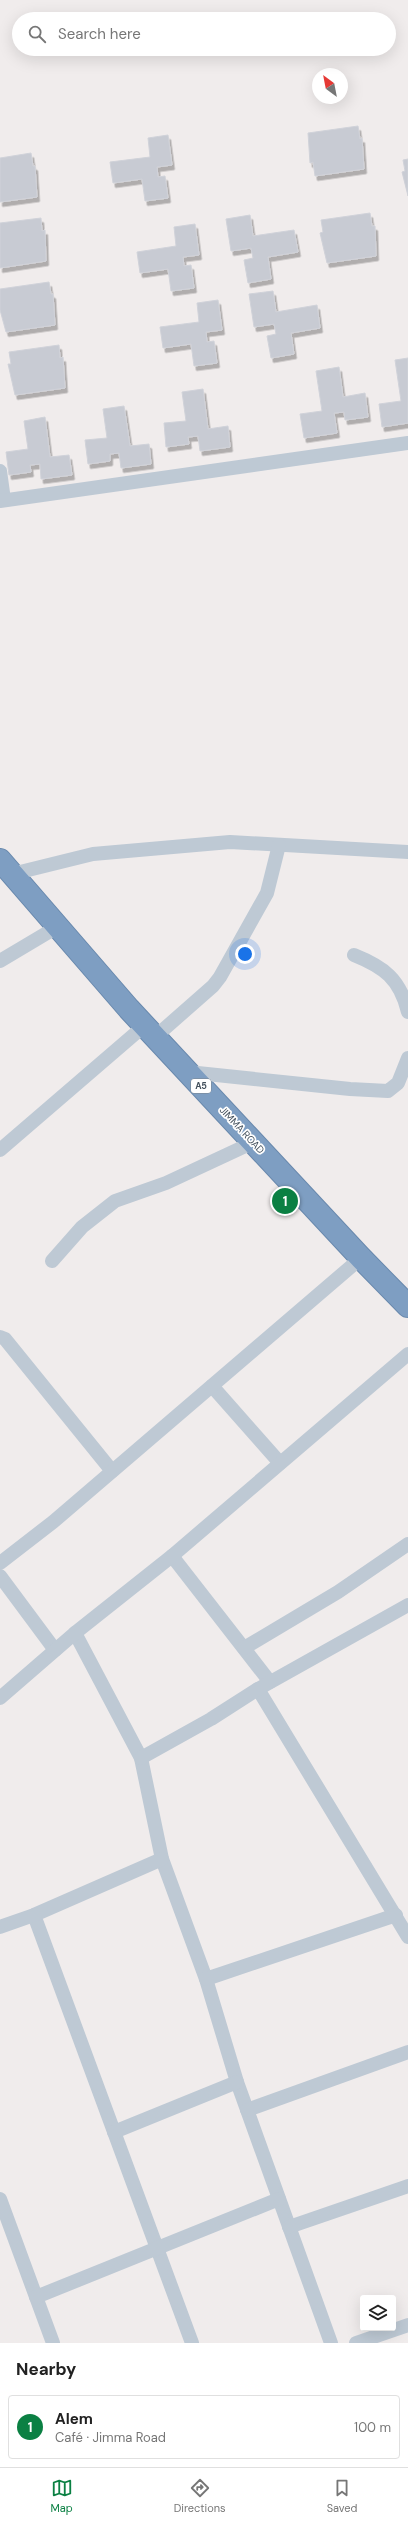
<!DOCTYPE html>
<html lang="en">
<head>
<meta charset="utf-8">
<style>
	:root { --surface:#fff; --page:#f2f2f2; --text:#222; --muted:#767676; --line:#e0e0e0; --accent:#0b8043 }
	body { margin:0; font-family:"DM Sans",sans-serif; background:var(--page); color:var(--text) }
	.controls { position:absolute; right:12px; bottom:12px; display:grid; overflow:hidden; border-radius:4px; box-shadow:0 4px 16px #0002 }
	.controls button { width:36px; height:36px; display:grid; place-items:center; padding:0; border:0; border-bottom:1px solid var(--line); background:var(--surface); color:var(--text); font:20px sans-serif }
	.compass { position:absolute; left:312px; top:68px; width:36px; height:36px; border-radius:50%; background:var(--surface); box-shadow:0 4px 16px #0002; rotate:328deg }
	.you { position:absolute; left:245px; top:954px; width:14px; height:14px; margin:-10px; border:3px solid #fff; border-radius:50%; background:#1a73e8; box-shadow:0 0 0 6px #1a73e833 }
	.badge { display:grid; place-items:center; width:26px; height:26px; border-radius:50%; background:var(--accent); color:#fff; font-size:13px; font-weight:700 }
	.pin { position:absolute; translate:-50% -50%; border:2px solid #fff; box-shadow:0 1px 4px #0006 }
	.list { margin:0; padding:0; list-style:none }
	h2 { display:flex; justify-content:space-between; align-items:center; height:52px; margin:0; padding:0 16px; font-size:17px }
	h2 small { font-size:13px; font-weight:400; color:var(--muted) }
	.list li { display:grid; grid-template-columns:26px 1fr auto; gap:12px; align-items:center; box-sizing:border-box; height:64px; margin:0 8px 8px; padding:0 8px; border:1px solid var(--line); border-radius:4px }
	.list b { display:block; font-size:15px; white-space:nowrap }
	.list p { margin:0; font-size:13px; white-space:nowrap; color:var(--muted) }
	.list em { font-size:13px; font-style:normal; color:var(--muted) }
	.icon { flex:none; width:22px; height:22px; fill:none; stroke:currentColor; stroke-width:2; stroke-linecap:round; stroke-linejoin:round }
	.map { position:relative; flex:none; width:408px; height:2343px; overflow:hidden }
	.search { position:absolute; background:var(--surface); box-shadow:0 4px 16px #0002; left:12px; right:12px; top:12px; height:44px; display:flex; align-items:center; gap:10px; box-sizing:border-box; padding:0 14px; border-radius:22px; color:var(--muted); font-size:15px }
	.sheet { height:124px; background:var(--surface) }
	nav { display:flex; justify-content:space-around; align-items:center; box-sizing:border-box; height:56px; border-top:1px solid var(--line); background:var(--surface); font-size:11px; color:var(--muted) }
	nav a { display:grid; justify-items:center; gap:2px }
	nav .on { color:var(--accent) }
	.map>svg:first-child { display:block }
</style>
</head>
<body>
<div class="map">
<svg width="408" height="2343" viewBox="0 0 408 2343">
	<defs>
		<filter id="shadow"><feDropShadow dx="2.5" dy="4.5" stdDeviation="0" flood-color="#0004"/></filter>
	</defs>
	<rect width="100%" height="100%" fill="#f0ecec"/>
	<g fill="#c8cbd3" stroke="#d0d2d9" filter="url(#shadow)">
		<polygon points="358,126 360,139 362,138 364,169 315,176 313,162 310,163 308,133"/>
		<polygon points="168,135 172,165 157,167 158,177 165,176 168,198 145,201 142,179 113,183 110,162 150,157 148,138"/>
		<polygon points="31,153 33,166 35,166 37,197 0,202 0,158"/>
		<polygon points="408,159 408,196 402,172 405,171 403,160"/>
		<polygon points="370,213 372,226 375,226 376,256 327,263 320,233 323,232 321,220"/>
		<polygon points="250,215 253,236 294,230 298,252 268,257 271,279 248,283 244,260 253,258 251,248 231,251 226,219"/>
		<polygon points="41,218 42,231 45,230 46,261 0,268 0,223"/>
		<polygon points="195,224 199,255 183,257 184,266 191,265 194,288 171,291 168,269 140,273 137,252 176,246 174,227"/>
		<polygon points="49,282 51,294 53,294 55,325 6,332 0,310 0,289"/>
		<polygon points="273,291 276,312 317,305 320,328 291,333 294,354 271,358 267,336 276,334 274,324 254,327 249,294"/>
		<polygon points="218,300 222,330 206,332 207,342 214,341 217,363 194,366 191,344 163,348 160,327 199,322 197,303"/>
		<polygon points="59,345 60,358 63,357 65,388 15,395 8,364 11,364 9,352"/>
		<polygon points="408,358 408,423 382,427 379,404 401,401 395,360"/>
		<polygon points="339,367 343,397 365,393 368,417 345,420 344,412 334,413 337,433 304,438 300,414 322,411 316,371"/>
		<polygon points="203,389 208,429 228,426 230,447 200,451 198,436 188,437 189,444 166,447 164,423 186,421 182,392"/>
		<polygon points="124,406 130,446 149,444 151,464 121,468 119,453 110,454 110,461 88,464 85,440 107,438 103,409"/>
		<polygon points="45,417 50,457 69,455 72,475 41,479 40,464 30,465 31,472 9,475 6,452 28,449 24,421"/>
	</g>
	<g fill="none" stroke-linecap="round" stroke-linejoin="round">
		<g stroke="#6989ad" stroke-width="24">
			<polyline id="highway" points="0,860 129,1009 361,1258 408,1306"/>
		</g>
		<g stroke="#bec9d4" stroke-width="14">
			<polyline points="0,471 4,500"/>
			<polyline points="0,501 408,443"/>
			<polyline points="12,874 93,854 230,842 408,852"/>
			<path d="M354,955C384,967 400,979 408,1012"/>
			<polyline points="0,961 57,927"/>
			<polyline points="155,1037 213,986 220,977 267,893 279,845"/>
			<polyline points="188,1072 350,1089 388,1091 398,1083 408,1058"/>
			<polyline points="0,1150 144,1026"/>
			<polyline points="52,1261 82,1227 115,1201 166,1183 254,1142"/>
			<polyline points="0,1337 5,1339 112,1471"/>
			<polyline points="212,1386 280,1463"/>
			<polyline points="172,1556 270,1682"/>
			<polyline points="0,1563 53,1522 361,1258"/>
			<polyline points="0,1576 55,1650"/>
			<polyline points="75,1633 141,1758 162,1859 206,1979 237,2082 331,2343"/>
			<polyline points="244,1648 338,1592 408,1544"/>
			<polyline points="258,1689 408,1937"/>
			<polyline points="0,1698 75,1633 172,1556 408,1354"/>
			<polyline points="141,1758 211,1719 258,1689 408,1605"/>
			<polyline points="34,1915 192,2343"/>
			<polyline points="0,1927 34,1915 162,1859"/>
			<polyline points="206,1979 396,1915"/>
			<polyline points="247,2110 408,2052"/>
			<polyline points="114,2132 237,2082"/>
			<polyline points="0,2199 53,2343"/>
			<polyline points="289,2227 408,2186"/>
			<polyline points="36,2297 279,2199"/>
			<polyline points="356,2343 408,2325"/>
		</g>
		<use href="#highway" stroke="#7e9ec2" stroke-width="22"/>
	</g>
	<g text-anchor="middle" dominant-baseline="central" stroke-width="3.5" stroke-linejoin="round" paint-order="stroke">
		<rect fill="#fff" stroke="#7b848d" stroke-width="1" x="191" y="1079" width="20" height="14" rx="3"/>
		<g font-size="9" font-weight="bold" fill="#43505c">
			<text x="201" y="1086">A5</text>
		</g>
		<g font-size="10" fill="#43505c" stroke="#fff">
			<text transform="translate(242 1130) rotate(47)">JIMMA ROAD</text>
		</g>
	</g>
</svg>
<div class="controls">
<button><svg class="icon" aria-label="layers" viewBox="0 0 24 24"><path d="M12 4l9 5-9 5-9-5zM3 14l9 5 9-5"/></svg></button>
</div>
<svg class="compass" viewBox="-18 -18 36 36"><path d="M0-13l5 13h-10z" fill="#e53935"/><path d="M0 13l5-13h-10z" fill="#767676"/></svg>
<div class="you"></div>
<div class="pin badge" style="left:285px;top:1201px">1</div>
<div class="search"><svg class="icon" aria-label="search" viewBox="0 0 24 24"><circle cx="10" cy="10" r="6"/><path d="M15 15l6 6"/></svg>Search here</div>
</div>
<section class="sheet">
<h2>Nearby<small></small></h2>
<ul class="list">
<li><span class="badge">1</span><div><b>Alem</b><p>Café · Jimma Road</p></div><em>100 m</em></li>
</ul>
</section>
<nav>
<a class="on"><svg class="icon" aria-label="map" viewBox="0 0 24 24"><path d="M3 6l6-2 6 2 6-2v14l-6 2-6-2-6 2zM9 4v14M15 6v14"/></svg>Map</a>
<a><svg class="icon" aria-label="directions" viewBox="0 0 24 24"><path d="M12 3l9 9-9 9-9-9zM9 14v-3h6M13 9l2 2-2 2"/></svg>Directions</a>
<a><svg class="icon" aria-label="saved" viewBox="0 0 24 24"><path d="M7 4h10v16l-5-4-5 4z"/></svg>Saved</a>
</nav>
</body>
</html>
